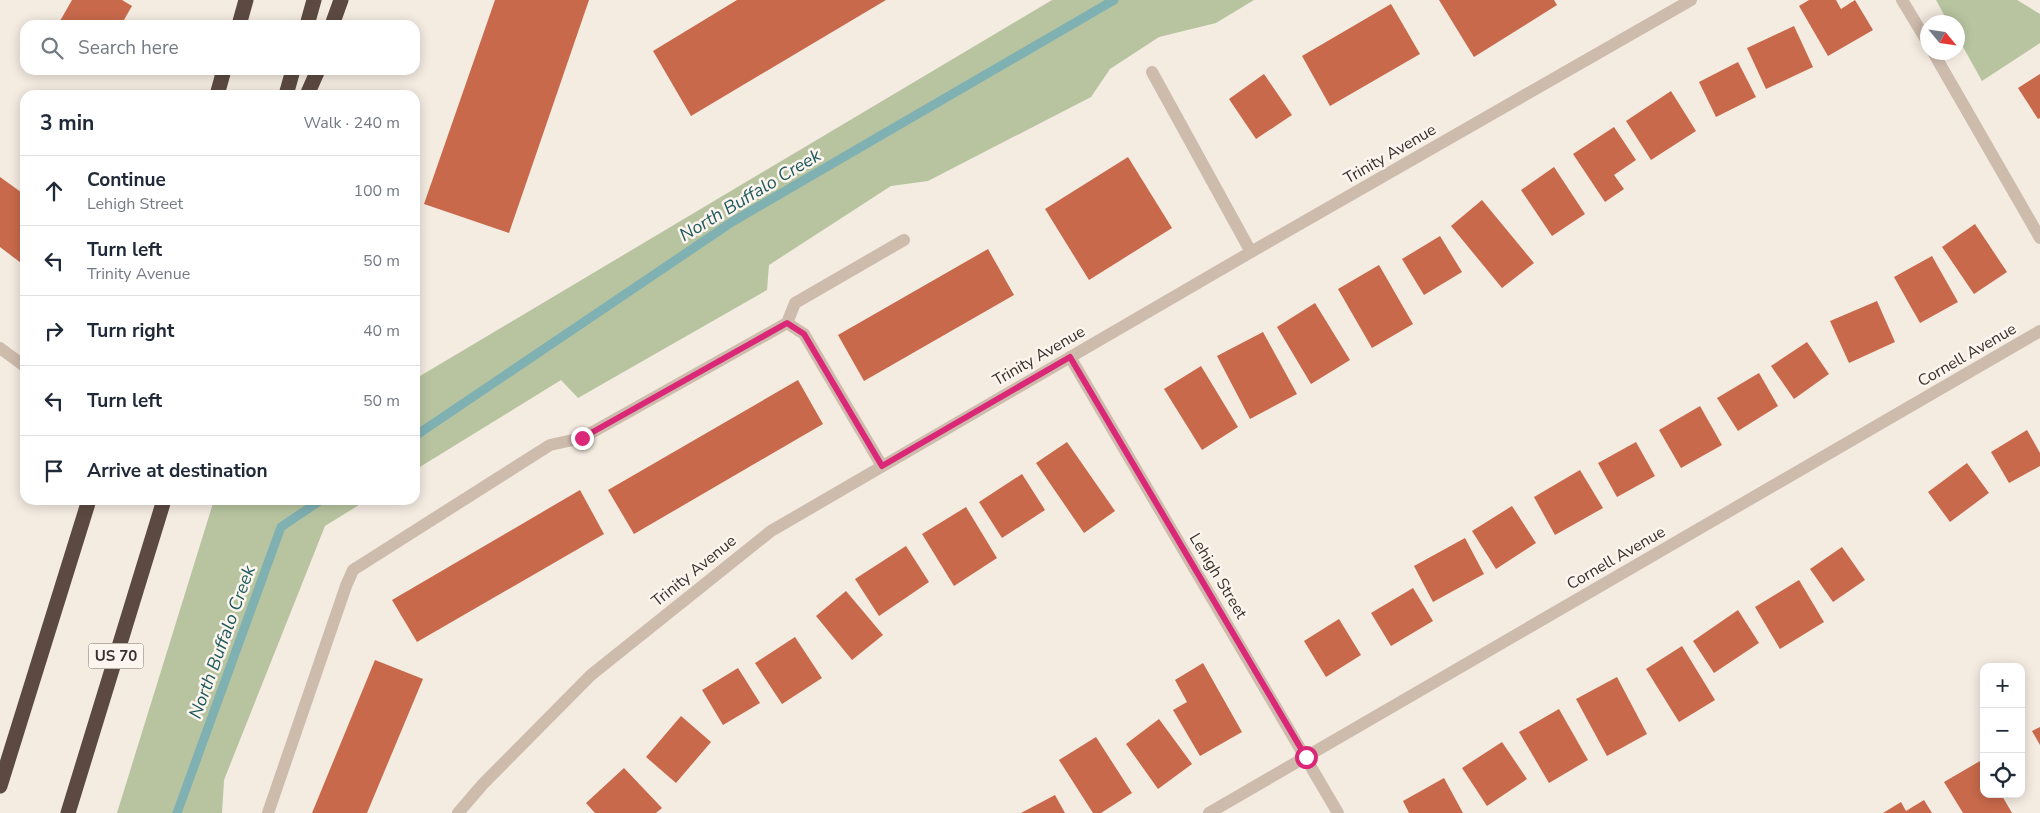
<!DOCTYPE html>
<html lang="en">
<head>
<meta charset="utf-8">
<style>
	:root { --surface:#fff; --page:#f6f6f7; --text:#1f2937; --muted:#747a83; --line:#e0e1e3 }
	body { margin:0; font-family:"Nunito Sans",sans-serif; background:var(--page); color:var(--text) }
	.controls { position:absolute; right:15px; bottom:15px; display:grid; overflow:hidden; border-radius:10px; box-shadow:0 2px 12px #0003 }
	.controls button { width:45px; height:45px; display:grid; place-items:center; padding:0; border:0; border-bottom:1px solid var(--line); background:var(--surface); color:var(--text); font:25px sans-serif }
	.compass { position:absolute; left:1920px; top:15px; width:45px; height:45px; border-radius:50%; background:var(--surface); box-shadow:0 2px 12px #0003; rotate:119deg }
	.stop { position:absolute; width:15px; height:15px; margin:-11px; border:4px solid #db2777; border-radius:50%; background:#fff }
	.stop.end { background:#db2777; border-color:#fff; box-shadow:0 1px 5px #0008 }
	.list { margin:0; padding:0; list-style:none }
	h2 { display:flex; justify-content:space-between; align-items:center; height:65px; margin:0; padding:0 20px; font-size:21px }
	h2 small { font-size:16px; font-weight:400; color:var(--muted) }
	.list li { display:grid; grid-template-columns:32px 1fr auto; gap:15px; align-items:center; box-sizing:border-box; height:70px; padding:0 20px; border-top:1px solid var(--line) }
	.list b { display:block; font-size:19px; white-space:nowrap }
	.list p { margin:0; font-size:16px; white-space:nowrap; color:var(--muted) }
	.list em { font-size:16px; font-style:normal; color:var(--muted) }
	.icon { flex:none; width:28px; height:28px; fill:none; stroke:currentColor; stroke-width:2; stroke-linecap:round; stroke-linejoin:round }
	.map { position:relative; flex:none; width:2040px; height:813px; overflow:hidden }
	.search { position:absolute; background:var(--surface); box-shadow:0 2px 12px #0003; left:20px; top:20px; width:400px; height:55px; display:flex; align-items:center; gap:12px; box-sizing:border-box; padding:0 18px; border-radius:15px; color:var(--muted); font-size:19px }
	.panel { position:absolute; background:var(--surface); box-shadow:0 2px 12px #0003; left:20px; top:90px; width:400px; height:415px; border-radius:15px }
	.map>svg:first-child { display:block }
</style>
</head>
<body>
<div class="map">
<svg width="2040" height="813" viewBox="0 0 2040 813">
	<rect width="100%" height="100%" fill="#f4ebe1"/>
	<g fill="#b8c4a0">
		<polygon points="1052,0 1254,0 1216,23 1159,37 1110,69 1091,97 928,181 891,186 769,265 767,290 578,398 561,380 415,470 415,379"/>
		<polygon points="1936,0 2017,0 2040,14 2040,43 1982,81 1958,38 1958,22 1948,22"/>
		<polygon points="214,500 367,500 325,526 224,780 222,813 117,813"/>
	</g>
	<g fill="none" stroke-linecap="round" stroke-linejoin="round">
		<g stroke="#7fb0b2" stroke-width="9">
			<polyline points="415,436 732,222 1114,0"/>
			<polyline points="177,813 281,527 321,500"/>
		</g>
	</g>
	<g fill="#c8694b">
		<polygon points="72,0 122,0 132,6 121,25 67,25 60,21"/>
		<polygon points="495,0 589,0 509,233 424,204"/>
		<polygon points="737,0 886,0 691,116 653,51"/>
		<polygon points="1439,0 1554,0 1557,5 1474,57"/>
		<polygon points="1809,0 1836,0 1841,9 1855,0 1873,30 1828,56 1799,6"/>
		<polygon points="1391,4 1420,54 1330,106 1302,56"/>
		<polygon points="1794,26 1813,67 1766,89 1747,48"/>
		<polygon points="1738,62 1756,97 1716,117 1699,82"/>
		<polygon points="1264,74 1292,115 1256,139 1229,99"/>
		<polygon points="2040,74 2040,118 2038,119 2018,88"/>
		<polygon points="1671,91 1696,131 1651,160 1626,121"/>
		<polygon points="1614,127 1636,160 1614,175 1624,189 1605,202 1573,154"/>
		<polygon points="1128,157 1172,228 1089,280 1045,209"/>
		<polygon points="1554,167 1585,214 1552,236 1521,190"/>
		<polygon points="0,177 25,195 25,266 0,247"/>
		<polygon points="1482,200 1534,263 1502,288 1451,226"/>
		<polygon points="1975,224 2007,272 1974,294 1942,247"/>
		<polygon points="1440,236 1462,272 1424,295 1402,259"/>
		<polygon points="988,249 1014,295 864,381 838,335"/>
		<polygon points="1932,256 1958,302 1920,323 1894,277"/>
		<polygon points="1379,265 1413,324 1372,348 1338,289"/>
		<polygon points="1877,301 1895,342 1849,363 1830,321"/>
		<polygon points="1315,303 1350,360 1311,384 1277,327"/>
		<polygon points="1263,332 1297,394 1250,419 1217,356"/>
		<polygon points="1807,342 1829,374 1794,399 1771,366"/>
		<polygon points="1201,366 1238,427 1202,450 1164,389"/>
		<polygon points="1759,373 1778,406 1738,431 1717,398"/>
		<polygon points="798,380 823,424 634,534 608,490"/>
		<polygon points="1700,406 1722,445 1681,468 1659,430"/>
		<polygon points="2027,430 2040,453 2040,466 2009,483 1991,452"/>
		<polygon points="1067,442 1115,511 1084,533 1036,463"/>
		<polygon points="1636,442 1655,476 1617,497 1598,463"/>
		<polygon points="1967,463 1989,493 1950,522 1928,492"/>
		<polygon points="1580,470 1603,508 1555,535 1534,497"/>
		<polygon points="1022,474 1045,510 1002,538 979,502"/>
		<polygon points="580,490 604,534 417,642 392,600"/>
		<polygon points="1512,506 1536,543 1496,569 1472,531"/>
		<polygon points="966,507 997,558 954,586 922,534"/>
		<polygon points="1465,538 1484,574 1433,602 1414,566"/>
		<polygon points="906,546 929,582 879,616 855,579"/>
		<polygon points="1842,547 1865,580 1833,602 1810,569"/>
		<polygon points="1799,580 1824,622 1780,649 1755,607"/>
		<polygon points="1413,588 1433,621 1391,646 1371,613"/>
		<polygon points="846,591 883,635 852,660 816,616"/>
		<polygon points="1738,610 1759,643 1714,673 1693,641"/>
		<polygon points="1339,619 1361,655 1326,677 1304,641"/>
		<polygon points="795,637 822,678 782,704 755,663"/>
		<polygon points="1682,646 1715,700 1679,722 1646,669"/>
		<polygon points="375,660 423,679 367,813 312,813"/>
		<polygon points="1203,663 1242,732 1200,756 1173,710 1187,702 1175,680"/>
		<polygon points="738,668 760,703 723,725 702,690"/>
		<polygon points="1617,677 1647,734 1607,756 1576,699"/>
		<polygon points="1559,709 1588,760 1549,783 1519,732"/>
		<polygon points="681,716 711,742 676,783 646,757"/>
		<polygon points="1159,719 1192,764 1158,789 1126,744"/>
		<polygon points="2040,727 2040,745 2032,731"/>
		<polygon points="1096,737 1132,793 1101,813 1093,813 1059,760"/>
		<polygon points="1502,742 1527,779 1487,806 1462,768"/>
		<polygon points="1980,761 1984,767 1984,794 2001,794 2012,813 1963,813 1944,782"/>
		<polygon points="624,768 662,808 656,813 595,813 586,803"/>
		<polygon points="1444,778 1463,813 1409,813 1403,801"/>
		<polygon points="1055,795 1065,813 1021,813"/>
		<polygon points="1924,800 1932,813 1883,813 1901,802 1906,811"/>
	</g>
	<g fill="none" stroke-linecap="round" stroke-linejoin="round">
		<g stroke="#cdbbac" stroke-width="12">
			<polyline points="1902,0 1928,43"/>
			<polyline points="1933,52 2040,238"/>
			<polyline points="1152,72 1251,252"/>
			<polyline points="787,323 804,334 882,466"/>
			<polyline points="0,348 23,365"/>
			<polyline points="1070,357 1338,813"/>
			<polyline points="268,813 346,586 353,570 550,445 582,438 787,323 795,303 904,240"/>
			<polyline points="458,813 483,784 591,675 771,531 1251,252 1691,0"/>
			<polyline points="1209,813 2040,331"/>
		</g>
		<g stroke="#5c4a42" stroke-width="15">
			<polyline points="239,25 246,0"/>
			<polyline points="307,25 314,0"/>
			<polyline points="332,25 341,0"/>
			<polyline points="217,95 224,70"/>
			<polyline points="286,95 293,70"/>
			<polyline points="307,95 318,70"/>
			<polyline points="0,786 89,500"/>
			<polyline points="68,813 164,500"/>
		</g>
	</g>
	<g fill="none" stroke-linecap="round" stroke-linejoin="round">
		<polyline stroke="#db2777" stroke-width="6" points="582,438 787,323 804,334 882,466 1070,357 1306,757"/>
	</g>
	<g text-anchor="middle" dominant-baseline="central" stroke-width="5" stroke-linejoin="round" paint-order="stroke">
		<rect fill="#fbf5ee" stroke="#756b66" stroke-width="1" x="88.5" y="643.5" width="55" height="25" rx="4"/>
		<g font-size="15" font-weight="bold" fill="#3b302b">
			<text x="116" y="656">US 70</text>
		</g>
		<g font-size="16" fill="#3b302b" stroke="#fbf5ee">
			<text transform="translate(1390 154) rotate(-30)">Trinity Avenue</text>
			<text transform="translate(1967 355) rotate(-30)">Cornell Avenue</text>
			<text transform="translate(1039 356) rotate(-30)">Trinity Avenue</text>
			<text transform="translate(1616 558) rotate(-30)">Cornell Avenue</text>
			<text transform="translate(694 571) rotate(-39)">Trinity Avenue</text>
			<text transform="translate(1218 576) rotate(59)">Lehigh Street</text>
		</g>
		<g font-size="18" font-style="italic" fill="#1f5a5e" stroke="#fbf5ee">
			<text transform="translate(750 195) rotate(-31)">North Buffalo Creek</text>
			<text transform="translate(222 642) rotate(-70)">North Buffalo Creek</text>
		</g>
	</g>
</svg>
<div class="controls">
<button>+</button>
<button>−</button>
<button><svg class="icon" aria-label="locate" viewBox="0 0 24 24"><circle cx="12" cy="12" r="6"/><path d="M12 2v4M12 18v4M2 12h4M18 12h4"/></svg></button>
</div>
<svg class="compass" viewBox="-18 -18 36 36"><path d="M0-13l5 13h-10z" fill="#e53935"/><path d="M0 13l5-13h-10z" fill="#747a83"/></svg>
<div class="stop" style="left:1306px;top:757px"></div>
<div class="stop end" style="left:582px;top:438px"></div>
<div class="search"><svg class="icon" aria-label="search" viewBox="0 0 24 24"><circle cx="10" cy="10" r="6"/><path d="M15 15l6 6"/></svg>Search here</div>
<section class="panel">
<h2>3 min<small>Walk · 240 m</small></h2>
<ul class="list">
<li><svg class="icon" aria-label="ahead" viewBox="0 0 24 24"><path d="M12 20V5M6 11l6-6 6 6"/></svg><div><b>Continue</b><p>Lehigh Street</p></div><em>100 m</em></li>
<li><svg class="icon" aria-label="left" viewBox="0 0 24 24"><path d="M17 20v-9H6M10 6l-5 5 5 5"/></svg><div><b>Turn left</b><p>Trinity Avenue</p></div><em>50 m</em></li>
<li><svg class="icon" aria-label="right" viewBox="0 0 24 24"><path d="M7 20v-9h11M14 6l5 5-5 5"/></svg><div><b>Turn right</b></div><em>40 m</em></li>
<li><svg class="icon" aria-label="left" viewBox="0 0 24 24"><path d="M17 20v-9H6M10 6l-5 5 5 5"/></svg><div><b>Turn left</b></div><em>50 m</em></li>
<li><svg class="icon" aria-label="arrive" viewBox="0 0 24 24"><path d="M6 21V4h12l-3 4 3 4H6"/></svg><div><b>Arrive at destination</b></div></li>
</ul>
</section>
</div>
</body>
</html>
